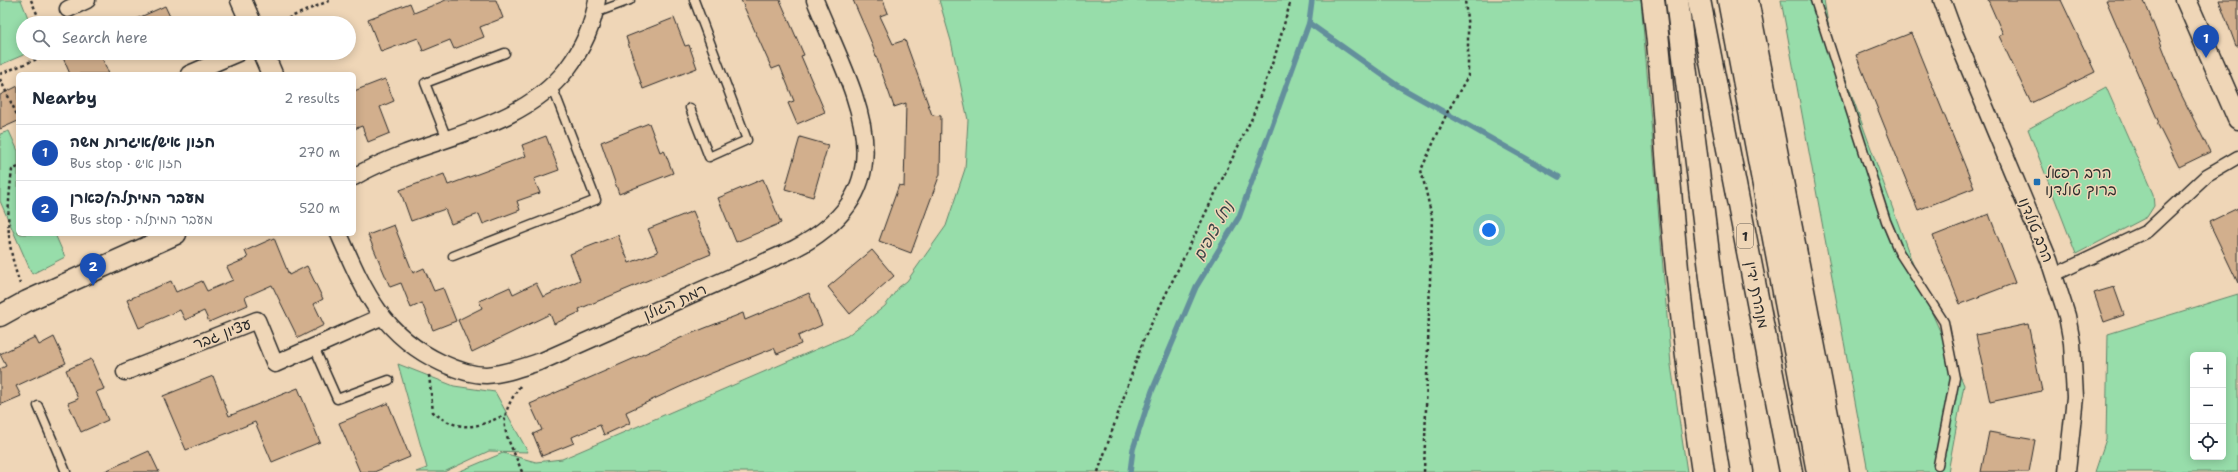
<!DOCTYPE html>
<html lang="en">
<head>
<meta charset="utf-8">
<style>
	:root { --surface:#fff; --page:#f6f6f7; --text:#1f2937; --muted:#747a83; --line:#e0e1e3; --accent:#d93025 }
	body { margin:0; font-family:"Shantell Sans","Playpen Sans Hebrew",sans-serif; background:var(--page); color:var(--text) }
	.controls { position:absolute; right:12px; bottom:12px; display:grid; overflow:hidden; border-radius:6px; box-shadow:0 2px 10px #0003 }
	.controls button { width:36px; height:36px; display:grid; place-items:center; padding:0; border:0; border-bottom:1px solid var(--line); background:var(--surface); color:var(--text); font:20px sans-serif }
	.you { position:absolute; left:1489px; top:230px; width:14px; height:14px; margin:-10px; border:3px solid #fff; border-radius:50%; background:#1a73e8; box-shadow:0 0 0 6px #1a73e833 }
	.badge { display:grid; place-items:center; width:26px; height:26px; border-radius:50%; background:var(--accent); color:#fff; font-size:13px; font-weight:700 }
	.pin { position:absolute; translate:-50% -33px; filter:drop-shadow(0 1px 2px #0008) }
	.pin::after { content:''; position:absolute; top:21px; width:14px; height:12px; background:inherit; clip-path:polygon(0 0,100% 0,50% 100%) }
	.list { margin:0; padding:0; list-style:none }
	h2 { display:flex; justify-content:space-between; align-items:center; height:52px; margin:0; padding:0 16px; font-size:17px }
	h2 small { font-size:13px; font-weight:400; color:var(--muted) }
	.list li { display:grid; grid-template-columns:26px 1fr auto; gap:12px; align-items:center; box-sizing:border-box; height:56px; padding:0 16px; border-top:1px solid var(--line) }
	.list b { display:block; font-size:15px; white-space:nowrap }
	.list p { margin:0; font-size:13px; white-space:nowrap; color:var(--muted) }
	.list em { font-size:13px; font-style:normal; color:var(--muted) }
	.icon { flex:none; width:22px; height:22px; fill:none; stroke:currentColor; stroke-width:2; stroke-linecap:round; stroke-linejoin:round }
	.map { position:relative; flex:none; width:2238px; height:472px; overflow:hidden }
	.search { position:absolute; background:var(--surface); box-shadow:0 2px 10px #0003; left:16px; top:16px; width:340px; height:44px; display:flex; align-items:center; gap:10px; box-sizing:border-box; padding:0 14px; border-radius:22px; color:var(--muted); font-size:15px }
	.panel { position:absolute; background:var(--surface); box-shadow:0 2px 10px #0003; left:16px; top:72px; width:340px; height:164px; border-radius:6px }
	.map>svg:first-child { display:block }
</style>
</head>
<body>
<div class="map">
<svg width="2238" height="472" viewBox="0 0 2238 472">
	<rect width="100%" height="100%" fill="#efd6b7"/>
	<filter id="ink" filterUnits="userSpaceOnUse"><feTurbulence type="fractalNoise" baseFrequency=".025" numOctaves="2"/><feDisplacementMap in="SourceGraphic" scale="8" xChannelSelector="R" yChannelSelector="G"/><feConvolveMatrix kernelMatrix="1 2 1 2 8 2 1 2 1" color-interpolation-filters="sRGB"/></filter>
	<g filter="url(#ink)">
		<g fill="#97ddaa" stroke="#61846a" fill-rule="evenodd">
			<polygon points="0,0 21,0 30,23 23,23 23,53 28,53 0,65"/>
			<polygon points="939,0 1641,0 1671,365 1687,472 458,472 503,453 536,462 562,459 847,336 885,306 899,287 907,281 946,226 965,169 968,120 951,41"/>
			<polygon points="1781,0 1824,0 1830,35 1924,295 1964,385 1948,472 1868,472"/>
			<polygon points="2106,87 2153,194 2154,206 2147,217 2076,254 2028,129"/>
			<polygon points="9,131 18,151 18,234 55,234 65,257 32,274 0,201 0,134"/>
			<path d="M2238,294V472H2095L2106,439L2108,334ZM2193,355H2223V457H2193Z"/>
			<polygon points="398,364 454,386 495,392 528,452 489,451 444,472 416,472 427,468"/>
		</g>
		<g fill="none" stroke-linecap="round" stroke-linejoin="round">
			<g stroke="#638f9c" stroke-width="5.5">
				<polyline points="1309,23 1398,86 1559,177"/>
				<polyline points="1130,472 1133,449 1152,391 1196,287 1239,217 1309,23 1312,0"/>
			</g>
		</g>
		<g fill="#d2af8d" stroke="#2b2b2b">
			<polygon points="446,0 496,0 503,18 480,27 484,37 454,49 450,40 423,51 418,38 381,52 368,19 410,3 414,13"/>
			<polygon points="741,0 780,0 804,55 801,56 825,112 797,124 788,103 794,101 780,66 772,69"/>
			<polygon points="853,0 883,0 888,13 880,16 893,44 905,40 932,115 941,116 940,174 911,253 879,241 899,185 904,187 906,103 894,107 870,39"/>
			<polygon points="1988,0 2061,0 2095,72 2031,103 1999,36 2003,34"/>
			<polygon points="2106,0 2144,0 2180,92 2210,152 2179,167 2157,123 2159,123"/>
			<polygon points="2219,0 2238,0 2238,46 2236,46"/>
			<polygon points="165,6 173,23 127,23"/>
			<polygon points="674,18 685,46 689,45 697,68 643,89 626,37"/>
			<polygon points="1911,33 1974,188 1918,210 1856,55"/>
			<polygon points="61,53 100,53 109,74 70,74"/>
			<polygon points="385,79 394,101 380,107 390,133 368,142 362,126 354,129 354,91"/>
			<polygon points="18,86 18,121 0,129 0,95"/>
			<polygon points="649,123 660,152 664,150 673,173 619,194 601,142"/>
			<polygon points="546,136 559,170 534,179 540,193 517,201 520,210 483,224 479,214 451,224 445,209 411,221 400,190 444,174 448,185 526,156 522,145"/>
			<polygon points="800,137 828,145 813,197 785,189"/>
			<polygon points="763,179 781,223 736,242 718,198"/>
			<polygon points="2238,208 2238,283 2209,222"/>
			<polygon points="693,211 711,254 579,309 580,312 554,324 550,314 472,352 458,320 482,308 479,301 510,287 513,294 536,283 543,297 580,280 570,254 618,235 629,263 658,252 648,229"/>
			<polygon points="1989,214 2015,283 1960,304 1933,236"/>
			<polygon points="394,225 413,273 424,268 434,291 443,288 456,321 433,330 422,303 411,308 401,283 390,287 368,235"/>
			<polygon points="274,238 289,275 307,266 323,299 314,304 324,325 298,338 272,285 245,297 248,305 209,322 204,311 185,320 180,310 139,328 127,300 171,281 176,292 202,281 207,291 233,280 227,267 248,258 245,251"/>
			<polygon points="872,250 894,276 850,314 828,287"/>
			<polygon points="2114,287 2124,315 2104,322 2094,293"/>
			<polygon points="809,293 822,325 798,336 801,344 777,354 774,348 697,379 626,412 630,423 604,435 600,425 572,437 574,443 542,456 533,434 542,430 530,404 685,336 743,313 745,320"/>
			<polygon points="2028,324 2042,391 1990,402 1976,335"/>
			<polygon points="35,337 39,345 54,337 66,363 16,386 21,396 0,405 0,369 6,366 0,354"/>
			<polygon points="91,359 104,389 96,392 108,420 81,432 68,403 78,399 66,370"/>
			<polygon points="213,376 229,416 298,388 320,442 272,462 255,422 186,450 163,396"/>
			<polygon points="388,403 410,457 374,472 360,472 339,423"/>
			<polygon points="1989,432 2035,440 2029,472 1981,472"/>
			<polygon points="149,451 159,472 103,472 140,455"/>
		</g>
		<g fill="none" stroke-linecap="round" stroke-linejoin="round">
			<g stroke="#2b2b2b" stroke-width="11">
				<g id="service">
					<polyline points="1815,0 1886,221 1899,252 1944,322 1955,378 1938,465"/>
					<polyline points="595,13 630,0"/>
					<polyline points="690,108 709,157 747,140 694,0"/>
					<polyline points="447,139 425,83 505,53"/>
					<polyline points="453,256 596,200 552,86"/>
					<polyline points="314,347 337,399 389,380"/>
					<polyline points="38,406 66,472"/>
				</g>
			</g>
			<g stroke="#2b2b2b" stroke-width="15">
				<polyline id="pedestrian" points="2054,275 2147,231 2207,175 2238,157"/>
			</g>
			<g stroke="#2b2b2b" stroke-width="19">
				<g id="minor">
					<polyline points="1942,0 1953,30 2049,260 2067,316 2072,343 2075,397 2067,472"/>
					<polyline points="68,9 87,0"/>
					<polyline points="189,74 238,53"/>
					<path d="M354,177C370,167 388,160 406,153C464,132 528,119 567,69C583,48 593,26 597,0"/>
					<path d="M339,234C364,291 382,335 442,363C455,369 471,375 486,375C505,374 523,367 542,361L794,249C914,186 853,94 815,0"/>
					<polyline points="125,372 257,320 275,364 381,317"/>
				</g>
			</g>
			<g stroke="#2b2b2b" stroke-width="23">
				<g id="tertiary">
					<polyline points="241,0 251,23"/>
					<polyline points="2186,0 2238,119"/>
					<polyline points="263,53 272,74"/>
					<polyline points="0,316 27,301 176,234"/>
				</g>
			</g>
			<g stroke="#2b2b2b" stroke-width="25">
				<g id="trunk">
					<path d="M1653,0C1662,63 1664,126 1670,190C1677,284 1689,378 1703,472"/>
					<polyline points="1677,0 1712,286 1742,472"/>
					<polyline points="1699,0 1791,472"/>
					<polyline points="1729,0 1818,472"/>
					<polyline points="1747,0 1838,472"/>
				</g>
			</g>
			<g stroke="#2b2b2b" stroke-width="2.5" stroke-dasharray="3 3" stroke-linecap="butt">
				<polyline points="31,0 41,23"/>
				<polyline points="48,23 54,18"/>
				<polyline points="277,23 331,0"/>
				<polyline points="0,74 52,53"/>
				<polyline points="0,79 18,117"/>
				<path d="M18,167L12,170C7,214 5,241 20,284"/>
				<path d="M429,375L433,412C457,432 477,429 504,415"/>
				<path d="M520,386C493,425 507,433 522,472"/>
				<polyline points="1098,472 1143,341 1252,118 1275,56 1291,0"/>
				<polyline points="1424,472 1432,217 1421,170 1447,113 1468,76 1468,29 1465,0"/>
			</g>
			<use href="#service" stroke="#efd6b7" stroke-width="8"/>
			<use href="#pedestrian" stroke="#efd6b7" stroke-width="12"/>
			<use href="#minor" stroke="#efd6b7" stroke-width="16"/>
			<use href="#tertiary" stroke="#efd6b7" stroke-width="20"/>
			<use href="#trunk" stroke="#efd6b7" stroke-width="22"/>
		</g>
	</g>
	<rect fill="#1f6fb2" stroke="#efd6b7" stroke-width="1.5" x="2033" y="178" width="8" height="8" rx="2"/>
	<g text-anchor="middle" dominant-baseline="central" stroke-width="3" stroke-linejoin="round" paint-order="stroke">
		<rect fill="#efd6b7" stroke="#665e55" stroke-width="1" x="1737" y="224" width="16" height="24" rx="3"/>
		<g font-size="14" font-weight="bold" fill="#2b2b2b">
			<text x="1745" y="236">1</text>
		</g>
		<g font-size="15" fill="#2b2b2b" stroke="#efd6b7" text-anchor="start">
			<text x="2045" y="173">הרב רפאל<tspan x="2045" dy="17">ברוך טולדנו</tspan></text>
		</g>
		<g font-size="15" fill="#2b2b2b" stroke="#efd6b7">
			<text transform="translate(2036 230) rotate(68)">הרב טולדנו</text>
			<text transform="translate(1757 295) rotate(79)">מנהרת ידין</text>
			<text transform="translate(675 302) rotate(-24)">רמת הגולן</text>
			<text transform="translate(222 334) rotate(-21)">עציון גבר</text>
		</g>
		<g font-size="16" font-style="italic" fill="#394447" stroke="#efd6b7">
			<text transform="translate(1213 231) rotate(-61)">נחל צופים</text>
		</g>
	</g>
</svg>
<div class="controls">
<button>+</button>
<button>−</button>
<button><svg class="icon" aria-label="locate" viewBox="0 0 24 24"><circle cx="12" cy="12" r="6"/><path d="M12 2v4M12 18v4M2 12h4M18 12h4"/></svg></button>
</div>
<div class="you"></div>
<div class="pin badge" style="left:2206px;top:58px;background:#1a4fb4">1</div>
<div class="pin badge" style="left:93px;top:286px;background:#1a4fb4">2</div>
<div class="search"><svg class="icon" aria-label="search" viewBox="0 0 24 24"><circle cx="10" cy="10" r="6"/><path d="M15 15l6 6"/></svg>Search here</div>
<section class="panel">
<h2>Nearby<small>2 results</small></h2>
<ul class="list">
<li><span class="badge" style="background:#1a4fb4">1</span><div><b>חזון איש/איגרות משה</b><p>Bus stop · חזון איש</p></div><em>270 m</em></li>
<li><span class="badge" style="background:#1a4fb4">2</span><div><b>מעבר המיתלה/פארן</b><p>Bus stop · מעבר המיתלה</p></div><em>520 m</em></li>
</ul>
</section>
</div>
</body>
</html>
